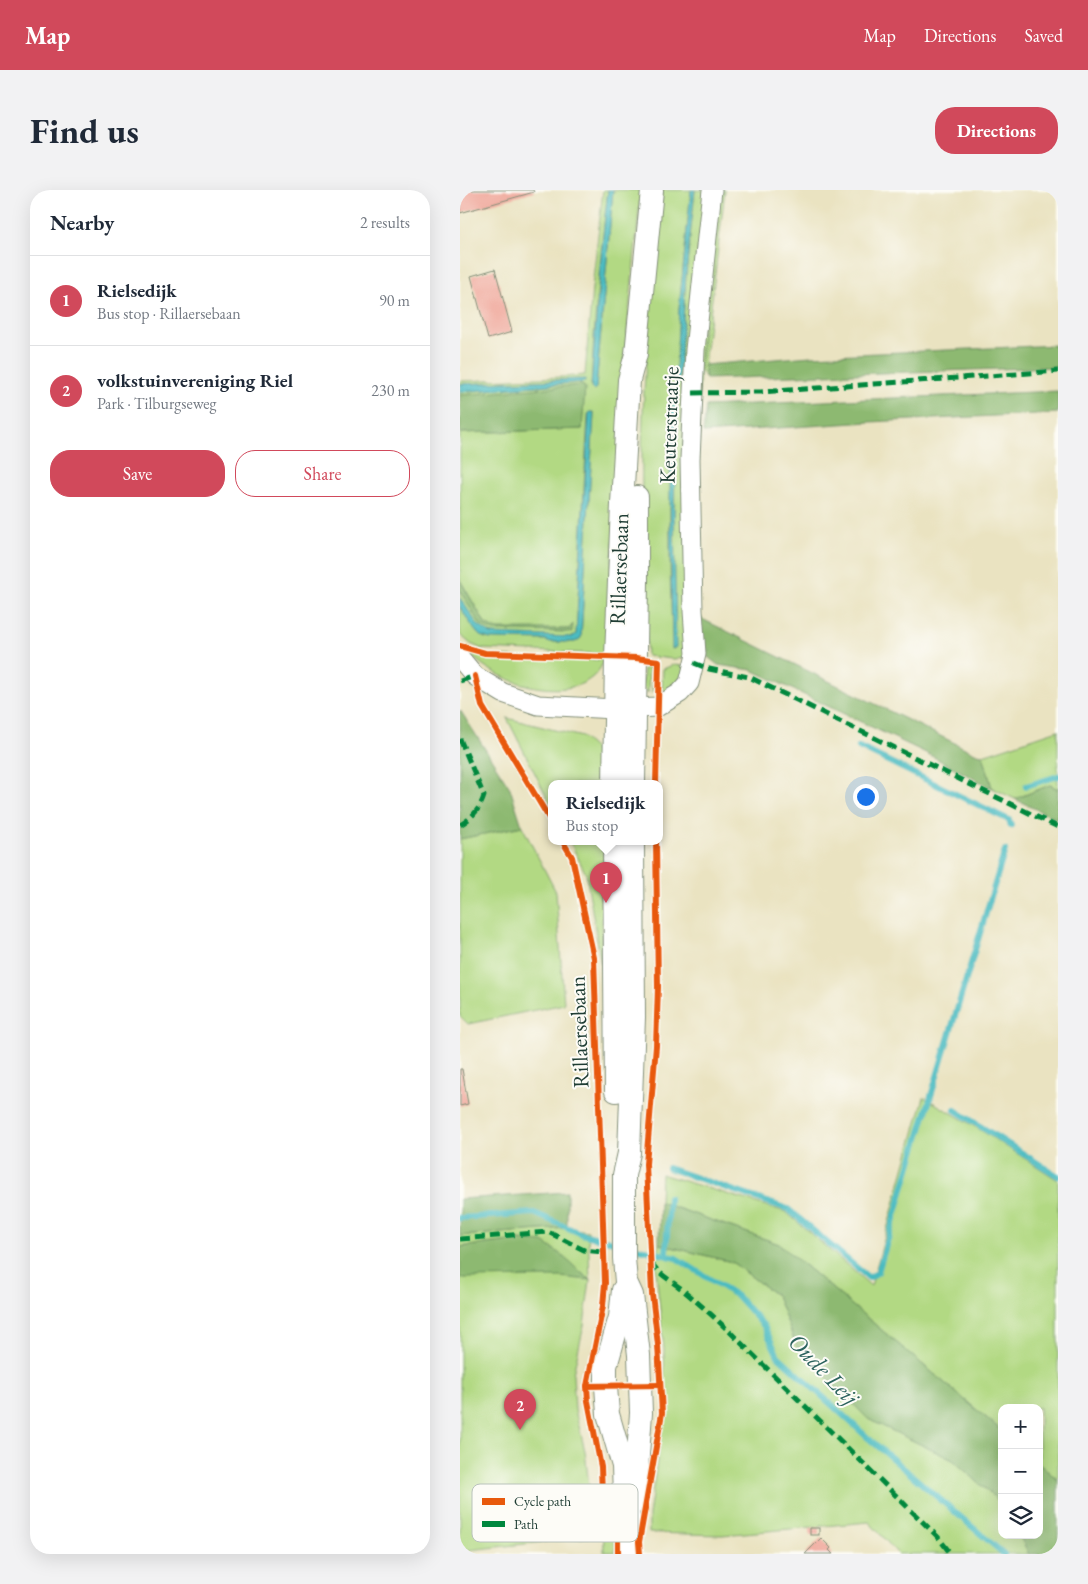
<!DOCTYPE html>
<html lang="en">
<head>
<meta charset="utf-8">
<style>
	:root { --surface:#fff; --page:#f2f2f3; --text:#1f2937; --muted:#747a83; --line:#e0e1e3; --accent:#d1495b }
	body { margin:0; font-family:"EB Garamond",serif; background:var(--page); color:var(--text) }
	.controls { position:absolute; right:15px; bottom:15px; display:grid; overflow:hidden; border-radius:10px; box-shadow:0 5px 20px #0002 }
	.controls button { width:45px; height:45px; display:grid; place-items:center; padding:0; border:0; border-bottom:1px solid var(--line); background:var(--surface); color:var(--text); font:25px sans-serif }
	.you { position:absolute; left:405px; top:606px; width:18px; height:18px; margin:-12px; border:4px solid #fff; border-radius:50%; background:#1a73e8; box-shadow:0 0 0 8px #1a73e833 }
	.badge { display:grid; place-items:center; width:32px; height:32px; border-radius:50%; background:var(--accent); color:#fff; font-size:16px; font-weight:700 }
	.pin { position:absolute; translate:-50% -41px; filter:drop-shadow(0 1px 2px #0008) }
	.pin::after { content:''; position:absolute; top:26px; width:18px; height:15px; background:inherit; clip-path:polygon(0 0,100% 0,50% 100%) }
	.popup { position:absolute; left:88px; top:590px; width:115px; height:65px; box-sizing:border-box; display:grid; place-content:center; border-radius:10px; background:var(--surface); filter:drop-shadow(0 1px 4px #0005); font-size:16px; white-space:nowrap; color:var(--muted) }
	.popup b { font-size:19px; color:var(--text) }
	.popup::after { content:''; position:absolute; left:50%; top:100%; margin-left:-10px; border:10px solid transparent; border-top-color:var(--surface) }
	.list { margin:0; padding:0; list-style:none }
	h2 { display:flex; justify-content:space-between; align-items:center; height:65px; margin:0; padding:0 20px; font-size:21px }
	h2 small { font-size:16px; font-weight:400; color:var(--muted) }
	.list li { display:grid; grid-template-columns:32px 1fr auto; gap:15px; align-items:center; box-sizing:border-box; height:90px; padding:0 20px; border-top:1px solid var(--line) }
	.list b { display:block; font-size:19px; white-space:nowrap }
	.list p { margin:0; font-size:16px; white-space:nowrap; color:var(--muted) }
	.list em { font-size:16px; font-style:normal; color:var(--muted) }
	.actions { display:flex; gap:10px; padding:15px 20px }
	.actions a { flex:1; padding:11px 0; border:1px solid var(--accent); border-radius:20px; text-align:center; font-size:18px; color:var(--accent) }
	.actions .main { background:var(--accent); color:#fff }
	.icon { flex:none; width:28px; height:28px; fill:none; stroke:currentColor; stroke-width:2; stroke-linecap:round; stroke-linejoin:round }
	.map { position:relative; flex:none; width:598px; height:1364px; overflow:hidden; border-radius:20px }
	header { display:flex; align-items:center; gap:30px; box-sizing:border-box; height:70px; padding:0 25px; background:var(--accent); color:#fff }
	header strong { font-size:24px }
	nav { display:flex; gap:28px; margin-inline-start:auto; font-size:18px }
	.intro { display:flex; align-items:center; justify-content:space-between; box-sizing:border-box; height:120px; padding:0 30px }
	h1 { margin:0; font-size:35px }
	.button { padding:12px 22px; border-radius:20px; background:var(--accent); color:#fff; font-size:18px; font-weight:700 }
	main { display:flex; gap:30px; padding:0 30px }
	aside { flex:1; background:var(--surface); border-radius:20px; box-shadow:0 5px 20px #0002 }
	.map>svg:first-child { display:block }
</style>
</head>
<body>
<header>
<strong>Map</strong>
<nav><a>Map</a><a>Directions</a><a>Saved</a></nav>
</header>
<div class="intro"><h1>Find us</h1><a class="button">Directions</a></div>
<main>
<aside>
<h2>Nearby<small>2 results</small></h2>
<ul class="list">
<li><span class="badge">1</span><div><b>Rielsedijk</b><p>Bus stop · Rillaersebaan</p></div><em>90 m</em></li>
<li><span class="badge">2</span><div><b>volkstuinvereniging Riel</b><p>Park · Tilburgseweg</p></div><em>230 m</em></li>
</ul>
<div class="actions"><a class="main">Save</a><a>Share</a></div>
</aside>
<div class="map">
<svg width="598" height="1364" viewBox="0 0 598 1364">
	<rect width="100%" height="100%" fill="#fdfcf7"/>
	<filter id="ink" filterUnits="userSpaceOnUse"><feTurbulence type="fractalNoise" baseFrequency=".02" numOctaves="2"/><feDisplacementMap in="SourceGraphic" scale="10" xChannelSelector="R" yChannelSelector="G"/><feConvolveMatrix kernelMatrix="1 2 1 2 8 2 1 2 1" color-interpolation-filters="sRGB"/></filter>
	<filter id="wash" filterUnits="userSpaceOnUse"><feTurbulence type="fractalNoise" baseFrequency=".0096" numOctaves="4" result="noise"/><feDisplacementMap in="SourceGraphic" scale="20" xChannelSelector="R" yChannelSelector="G"/><feGaussianBlur stdDeviation="1.12" result="paint"/><feColorMatrix in="noise" values="0 0 0 0 0 0 0 0 0 0 0 0 0 0 0 0 0 1.4 0 .05"/><feComposite in="paint" operator="in"/></filter>
	<g filter="url(#wash)">
		<rect width="100%" height="100%" fill="#eae3c1"/>
		<g fill="#b2d983" stroke="#688b5c" fill-rule="evenodd">
			<path d="M143,0H148C140,66 134,132 131,198L133,200L136,198L153,0H181L165,164L146,464L22,459L11,454L0,445V417L17,443L25,448L87,450L88,452H115L121,448L134,223L131,222L128,224L116,444L112,447L36,445L26,442L17,435L0,408V401L19,431L26,438L36,439L26,435L0,390V243L122,239L123,216L35,203L0,205V202L124,192L119,189L0,194V191L103,187L125,185L132,98ZM112,435V442L42,440L109,439Z"/>
			<path d="M202,0H231L219,119L216,195L219,193L226,84L235,0H248L227,468L212,469L187,466C183,385 180,304 183,223C186,148 195,74 202,0ZM212,216H217L214,316L215,458L213,459C208,378 210,297 212,216Z"/>
			<polygon points="256,0 265,0 244,175 246,189 240,179"/>
			<path d="M12,462L25,466L144,470C130,509 75,501 46,488C32,482 21,474 10,465Z"/>
			<polygon points="185,471 195,474 196,476 193,502 192,503 192,476 189,476 188,503 182,496"/>
			<path d="M213,475L226,476C222,490 214,496 202,503L203,479Z"/>
			<polygon points="47,528 122,547 135,559 142,582 142,594 92,594 92,617"/>
			<polygon points="598,540 598,599 590,595 555,609 532,598 523,565"/>
			<polygon points="62,636 96,702 104,814 8,834 0,826 0,649"/>
			<polygon points="110,652 145,652 141,774 126,684"/>
			<polygon points="464,907 519,939 598,990 598,1290 579,1274 579,1218 542,1218 542,1241 319,1054 200,1012 201,984 326,1022 411,1096"/>
			<polygon points="107,1038 128,1041 130,1090 124,1135 113,1184 115,1220 125,1261 129,1297 129,1347 0,1361 0,1085 54,1083 130,1089 60,1050 0,1057 0,1046"/>
			<polygon points="199,1054 272,1072 317,1106 337,1157 408,1229 493,1270 539,1311 542,1315 542,1345 559,1345 569,1364 438,1364 409,1332 262,1345 189,1343 189,1325 205,1218 204,1159 195,1070"/>
			<polygon points="143,1321 154,1343 156,1362 144,1362"/>
		</g>
		<g fill="#8db971" stroke="#567b52">
			<polygon points="598,155 598,177 246,189 244,175 351,166"/>
			<polygon points="121,195 124,196 125,198 122,239 0,243 0,205"/>
			<polygon points="598,201 598,223 410,232 243,243 246,216"/>
			<polygon points="0,390 26,435 37,439 109,439 113,434 112,442 33,441 26,438 20,434 0,401"/>
			<polygon points="238,427 517,564 523,565 532,598 466,563 292,480 258,475 244,464"/>
			<polygon points="0,520 50,598 62,636 0,649"/>
			<polygon points="590,595 598,599 598,630 555,609"/>
			<polygon points="107,1002 107,1038 0,1046 0,1009"/>
			<polygon points="200,1012 319,1054 542,1241 542,1315 539,1311 493,1270 408,1229 337,1157 317,1106 272,1072 199,1054"/>
			<polygon points="60,1050 83,1052 99,1063 130,1090 100,1087 0,1088 0,1057"/>
			<polygon points="579,1274 598,1290 598,1364 569,1364 559,1345 579,1345"/>
		</g>
		<g fill="#4cbbc1" stroke="#367c7a">
			<path d="M148,0H153L136,198L134,200L131,198C136,132 140,66 148,0Z"/>
			<polygon points="231,0 235,0 226,84 219,193 217,196 215,194 219,119"/>
			<polygon points="125,189 125,192 0,202 0,194"/>
			<polygon points="215,214 217,216 214,316 216,457 212,459 210,298 212,216"/>
			<polygon points="129,222 133,222 134,224 121,448 115,452 87,452 87,450 30,449 20,446 14,439 0,417 0,408 18,435 31,444 112,447 116,444"/>
		</g>
		<g fill="none" stroke-linecap="round" stroke-linejoin="round">
			<g stroke="#4cbbc1" stroke-width="6">
				<polyline points="399,557 549,630 551,636"/>
				<polyline points="566,596 598,586"/>
				<polyline points="495,920 598,986"/>
				<polyline points="208,978 328,1019 409,1088 418,1082 545,660"/>
				<polyline points="0,1028 74,1023 122,1044 216,1068 277,1106 304,1136 318,1166 407,1247 544,1364"/>
				<polyline points="206,1065 209,1008"/>
			</g>
		</g>
		<g id="blocks">
			<g fill="#efa395">
				<polygon points="0,0 73,0 74,2 0,23"/>
				<polygon points="35,79 52,142 28,149 11,86"/>
				<polygon points="0,879 2,879 8,914 0,916"/>
				<rect x="350" y="1338" width="9" height="7"/>
				<polygon points="361,1348 371,1358 369,1360 373,1364 345,1364"/>
			</g>
		</g>
	</g>
	<g filter="url(#ink)">
		<use href="#blocks" fill-opacity="0" stroke="#84907a" stroke-width="1"/>
		<g fill="none" stroke-linecap="round" stroke-linejoin="round">
			<g stroke="#84907a" stroke-width="21">
				<polyline id="minor" points="0,468 15,486 43,503 78,515 155,519 197,517 220,503 229,493 236,464 233,421 230,269 233,203 235,160 252,0"/>
			</g>
			<g stroke="#84907a" stroke-width="24">
				<g id="tertiary">
					<polyline points="154,594 156,467 162,314 169,190 176,164 192,0"/>
					<polyline points="174,594 177,392 177,307"/>
					<polyline points="154,652 156,901"/>
					<polyline points="163,1100 160,1127 146,1176 146,1196 148,1224 163,1276 164,1305 168,1321 169,1364"/>
					<polyline points="168,1321 175,1306 181,1223 179,1165 172,1105 166,1092 164,1068 164,985 169,963 174,827 173,652"/>
				</g>
			</g>
			<use href="#minor" stroke="#fff" stroke-width="19"/>
			<use href="#tertiary" stroke="#fff" stroke-width="22"/>
			<g stroke="#00873e" stroke-width="5" stroke-dasharray="10 5" stroke-linecap="butt">
				<polyline points="233,203 301,202 598,181"/>
				<polyline points="234,473 249,479 289,487 598,637"/>
				<polyline points="0,491 15,486"/>
				<path d="M0,549L24,606C20,619 12,628 0,635"/>
				<polyline points="0,1049 88,1042 124,1060 143,1062"/>
				<path d="M191,1072C198,1084 212,1091 223,1100C240,1114 255,1128 270,1142L478,1347L491,1364"/>
			</g>
			<g stroke="#fdfcf7" stroke-width="9">
				<g id="cycleway">
					<polyline points="0,456 25,463 176,468 199,471 196,594"/>
					<polyline points="15,486 22,516 92,633"/>
					<polyline points="103,652 112,667 134,768 145,1093 143,1116 127,1196 128,1211 141,1277 142,1304 149,1327 158,1343 158,1364"/>
					<polyline points="127,1196 200,1195"/>
					<polyline points="180,1364 179,1352 202,1223 198,1155 192,1104 186,974 196,856 198,797 196,652"/>
				</g>
			</g>
			<use href="#cycleway" stroke="#e8590c" stroke-width="6"/>
		</g>
	</g>
	<g text-anchor="middle" dominant-baseline="central" stroke-width="4" stroke-linejoin="round" paint-order="stroke">
		<g font-size="22" fill="#1f3d34" stroke="#fdfcf7">
			<text transform="translate(209 235) rotate(-88)">Keuterstraatje</text>
			<text transform="translate(159 379) rotate(-88)">Rillaersebaan</text>
			<text transform="translate(119 842) rotate(-92)">Rillaersebaan</text>
		</g>
		<g font-size="24" font-style="italic" fill="#2c635e" stroke="#fdfcf7">
			<text transform="translate(364 1179) rotate(46)">Oude Leij</text>
		</g>
	</g>
	<rect x="12" y="1294" width="166" height="58" rx="8" fill="#fdfcf7" stroke="#bac3bc" stroke-width="1"/>
	<rect x="22" y="1308" width="23" height="7" fill="#e8590c"/>
	<rect x="22" y="1331" width="23" height="6" fill="#00873e"/>
	<g font-size="14" fill="#1f3d34">
		<text x="54" y="1316">Cycle path</text>
		<text x="54" y="1339">Path</text>
	</g>
</svg>
<div class="controls">
<button>+</button>
<button>−</button>
<button><svg class="icon" aria-label="layers" viewBox="0 0 24 24"><path d="M12 4l9 5-9 5-9-5zM3 14l9 5 9-5"/></svg></button>
</div>
<div class="you"></div>
<div class="pin badge" style="left:146px;top:713px">1</div>
<div class="popup"><b>Rielsedijk</b>Bus stop</div>
<div class="pin badge" style="left:60px;top:1240px">2</div>
</div>
</main>
</body>
</html>
